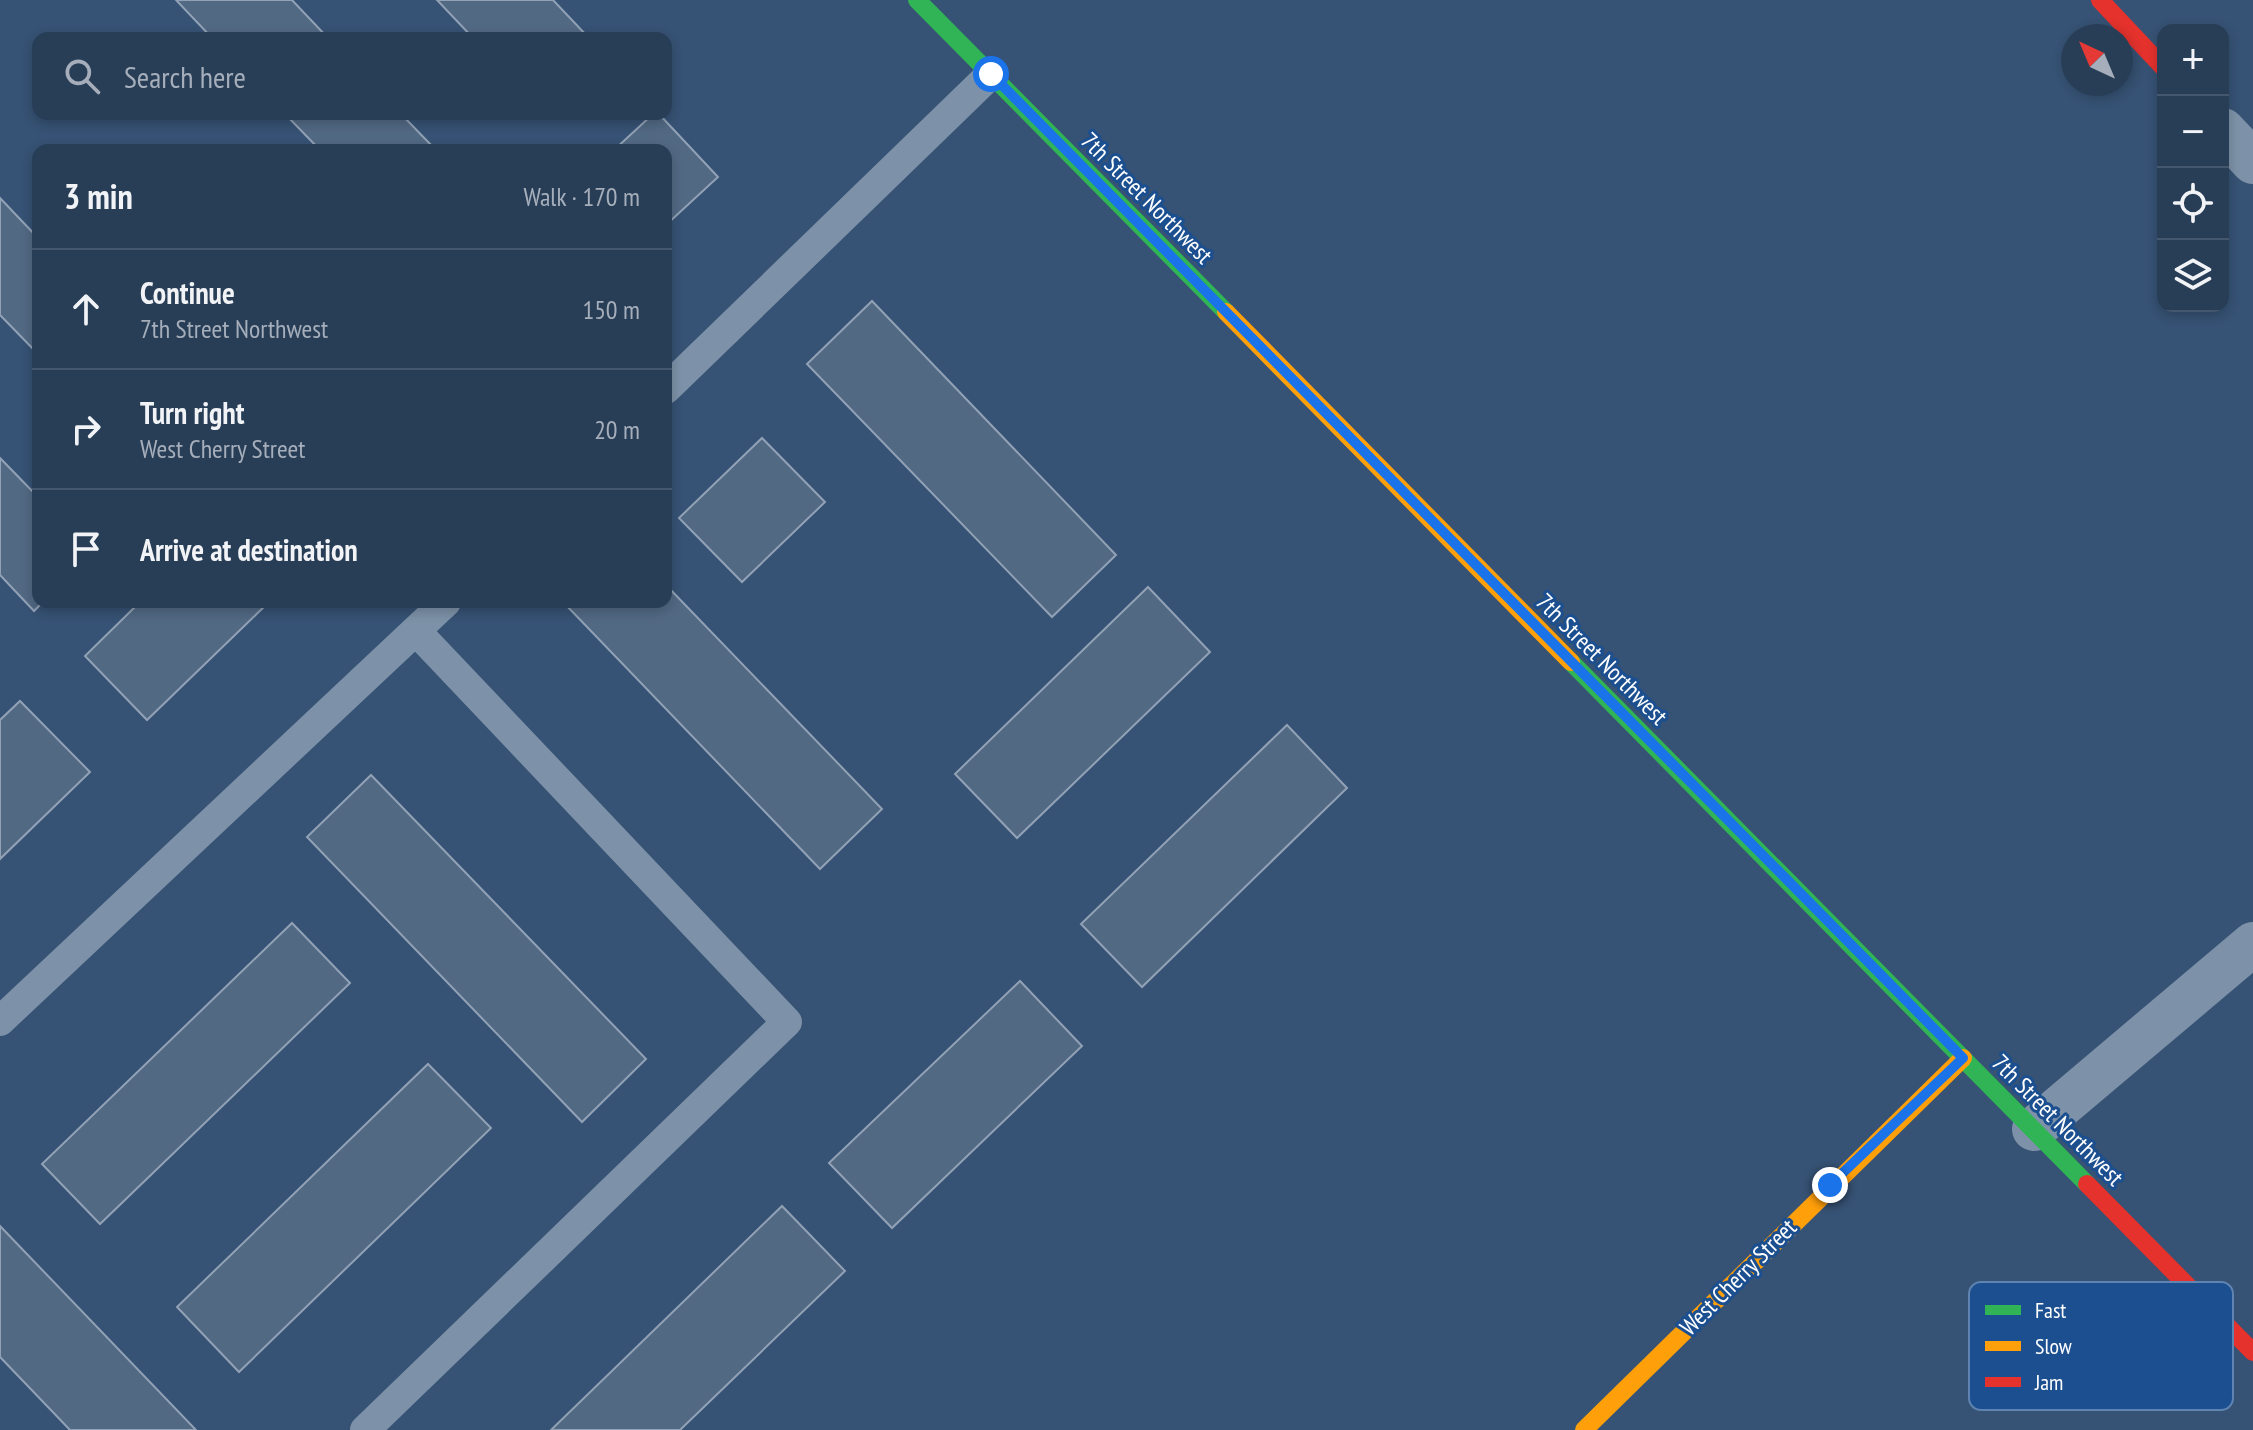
<!DOCTYPE html>
<html lang="en">
<head>
<meta charset="utf-8">
<style>
	:root { --surface:#283e57; --page:#344961; --text:#f1f3f6; --muted:#a5aeba; --line:#44576d }
	body { margin:0; font-family:"PT Sans Narrow",sans-serif; background:var(--page); color:var(--text) }
	.controls { position:absolute; right:24px; top:24px; display:grid; overflow:hidden; border-radius:16px; box-shadow:0 4px 12px #0003 }
	.controls button { width:72px; height:72px; display:grid; place-items:center; padding:0; border:0; border-bottom:2px solid var(--line); background:var(--surface); color:var(--text); font:40px sans-serif }
	.compass { position:absolute; left:2061px; top:24px; width:72px; height:72px; border-radius:50%; background:var(--surface); box-shadow:0 4px 12px #0003; rotate:316deg }
	.stop { position:absolute; width:24px; height:24px; margin:-18px; border:6px solid #1a73e8; border-radius:50%; background:#fff }
	.stop.end { background:#1a73e8; border-color:#fff; box-shadow:0 2px 8px #0008 }
	.list { margin:0; padding:0; list-style:none }
	h2 { display:flex; justify-content:space-between; align-items:center; height:104px; margin:0; padding:0 32px; font-size:34px }
	h2 small { font-size:26px; font-weight:400; color:var(--muted) }
	.list li { display:grid; grid-template-columns:52px 1fr auto; gap:24px; align-items:center; box-sizing:border-box; height:120px; padding:0 32px; border-top:2px solid var(--line) }
	.list b { display:block; font-size:30px; white-space:nowrap }
	.list p { margin:0; font-size:26px; white-space:nowrap; color:var(--muted) }
	.list em { font-size:26px; font-style:normal; color:var(--muted) }
	.icon { flex:none; width:44px; height:44px; fill:none; stroke:currentColor; stroke-width:2; stroke-linecap:round; stroke-linejoin:round }
	.map { position:relative; flex:none; width:2253px; height:1430px; overflow:hidden }
	.search { position:absolute; background:var(--surface); box-shadow:0 4px 12px #0003; left:32px; top:32px; width:640px; height:88px; display:flex; align-items:center; gap:20px; box-sizing:border-box; padding:0 28px; border-radius:16px; color:var(--muted); font-size:30px }
	.panel { position:absolute; background:var(--surface); box-shadow:0 4px 12px #0003; left:32px; top:144px; width:640px; height:464px; border-radius:16px }
	.map>svg:first-child { display:block }
</style>
</head>
<body>
<div class="map">
<svg width="2253" height="1430" viewBox="0 0 2253 1430">
	<rect width="100%" height="100%" fill="#365274"/>
	<g fill="#526984" stroke="#92a2b6" stroke-width="2">
		<polygon points="176,0 292,0 328,38 212,38"/>
		<polygon points="437,0 553,0 589,38 473,38"/>
		<polygon points="285,114 401,114 436,150 320,150"/>
		<polygon points="653,114 659,114 718,177 666,225 666,150 614,150"/>
		<polygon points="0,198 38,238 38,354 0,315"/>
		<polygon points="872,301 1116,555 1052,617 807,364"/>
		<polygon points="762,438 825,502 742,582 679,518"/>
		<polygon points="0,458 38,497 38,602 43,602 34,611 0,575"/>
		<polygon points="666,585 882,809 820,869 563,602 666,602"/>
		<polygon points="1148,587 1210,652 1017,838 955,774"/>
		<polygon points="140,602 269,602 147,720 85,656"/>
		<polygon points="20,701 90,772 0,859 0,720"/>
		<polygon points="1287,725 1347,788 1142,987 1081,924"/>
		<polygon points="371,775 646,1059 582,1122 307,837"/>
		<polygon points="292,923 350,983 100,1224 42,1164"/>
		<polygon points="1020,981 1082,1046 892,1228 829,1163"/>
		<polygon points="428,1064 491,1128 239,1372 177,1307"/>
		<polygon points="782,1206 845,1271 680,1430 551,1430"/>
		<polygon points="0,1226 196,1430 70,1430 0,1357"/>
	</g>
	<g fill="none" stroke-linecap="round" stroke-linejoin="round">
		<g stroke="#7d92a8" stroke-width="30">
			<polyline points="666,389 991,74"/>
			<polyline points="0,1021 446,602"/>
			<polyline points="365,1430 787,1022 416,631"/>
		</g>
		<g stroke="#7d92a8" stroke-width="44">
			<polyline points="2223,130 2253,162"/>
			<polyline points="2034,1129 2253,944"/>
		</g>
		<g stroke="#30b455" stroke-width="18">
			<polyline points="917,0 1226,312"/>
			<polyline points="1571,662 2087,1184"/>
		</g>
		<g stroke="#ff9f0a" stroke-width="18">
			<polyline points="1226,312 1571,662"/>
			<polyline points="1584,1430 1963,1058"/>
		</g>
		<g stroke="#e5322d" stroke-width="18">
			<polyline points="2100,0 2163,67"/>
			<polyline points="2087,1184 2253,1352"/>
		</g>
	</g>
	<g fill="none" stroke-linecap="round" stroke-linejoin="round">
		<polyline stroke="#1a73e8" stroke-width="10" points="991,74 1963,1058 1830,1185"/>
	</g>
	<g text-anchor="middle" dominant-baseline="central" stroke-width="6" stroke-linejoin="round" paint-order="stroke">
		<g font-size="24" fill="#fff" stroke="#1b4f8f">
			<text transform="translate(1147 198) rotate(45)">7th Street Northwest</text>
			<text transform="translate(1602 659) rotate(45)">7th Street Northwest</text>
			<text transform="translate(2058 1120) rotate(45)">7th Street Northwest</text>
			<text transform="translate(1738 1277) rotate(-45)">West Cherry Street</text>
		</g>
	</g>
	<rect x="1969" y="1282" width="264" height="128" rx="12" fill="#1b4f8f" stroke="#5f84b1" stroke-width="2"/>
	<rect x="1985" y="1305" width="36" height="10" fill="#30b455"/>
	<rect x="1985" y="1341" width="36" height="10" fill="#ff9f0a"/>
	<rect x="1985" y="1377" width="36" height="10" fill="#e5322d"/>
	<g font-size="22" fill="#fff">
		<text x="2035" y="1318">Fast</text>
		<text x="2035" y="1354">Slow</text>
		<text x="2035" y="1390">Jam</text>
	</g>
</svg>
<div class="controls">
<button>+</button>
<button>−</button>
<button><svg class="icon" aria-label="locate" viewBox="0 0 24 24"><circle cx="12" cy="12" r="6"/><path d="M12 2v4M12 18v4M2 12h4M18 12h4"/></svg></button>
<button><svg class="icon" aria-label="layers" viewBox="0 0 24 24"><path d="M12 4l9 5-9 5-9-5zM3 14l9 5 9-5"/></svg></button>
</div>
<svg class="compass" viewBox="-18 -18 36 36"><path d="M0-13l5 13h-10z" fill="#e53935"/><path d="M0 13l5-13h-10z" fill="#a5aeba"/></svg>
<div class="stop" style="left:991px;top:74px"></div>
<div class="stop end" style="left:1830px;top:1185px"></div>
<div class="search"><svg class="icon" aria-label="search" viewBox="0 0 24 24"><circle cx="10" cy="10" r="6"/><path d="M15 15l6 6"/></svg>Search here</div>
<section class="panel">
<h2>3 min<small>Walk · 170 m</small></h2>
<ul class="list">
<li><svg class="icon" aria-label="ahead" viewBox="0 0 24 24"><path d="M12 20V5M6 11l6-6 6 6"/></svg><div><b>Continue</b><p>7th Street Northwest</p></div><em>150 m</em></li>
<li><svg class="icon" aria-label="right" viewBox="0 0 24 24"><path d="M7 20v-9h11M14 6l5 5-5 5"/></svg><div><b>Turn right</b><p>West Cherry Street</p></div><em>20 m</em></li>
<li><svg class="icon" aria-label="arrive" viewBox="0 0 24 24"><path d="M6 21V4h12l-3 4 3 4H6"/></svg><div><b>Arrive at destination</b></div></li>
</ul>
</section>
</div>
</body>
</html>
